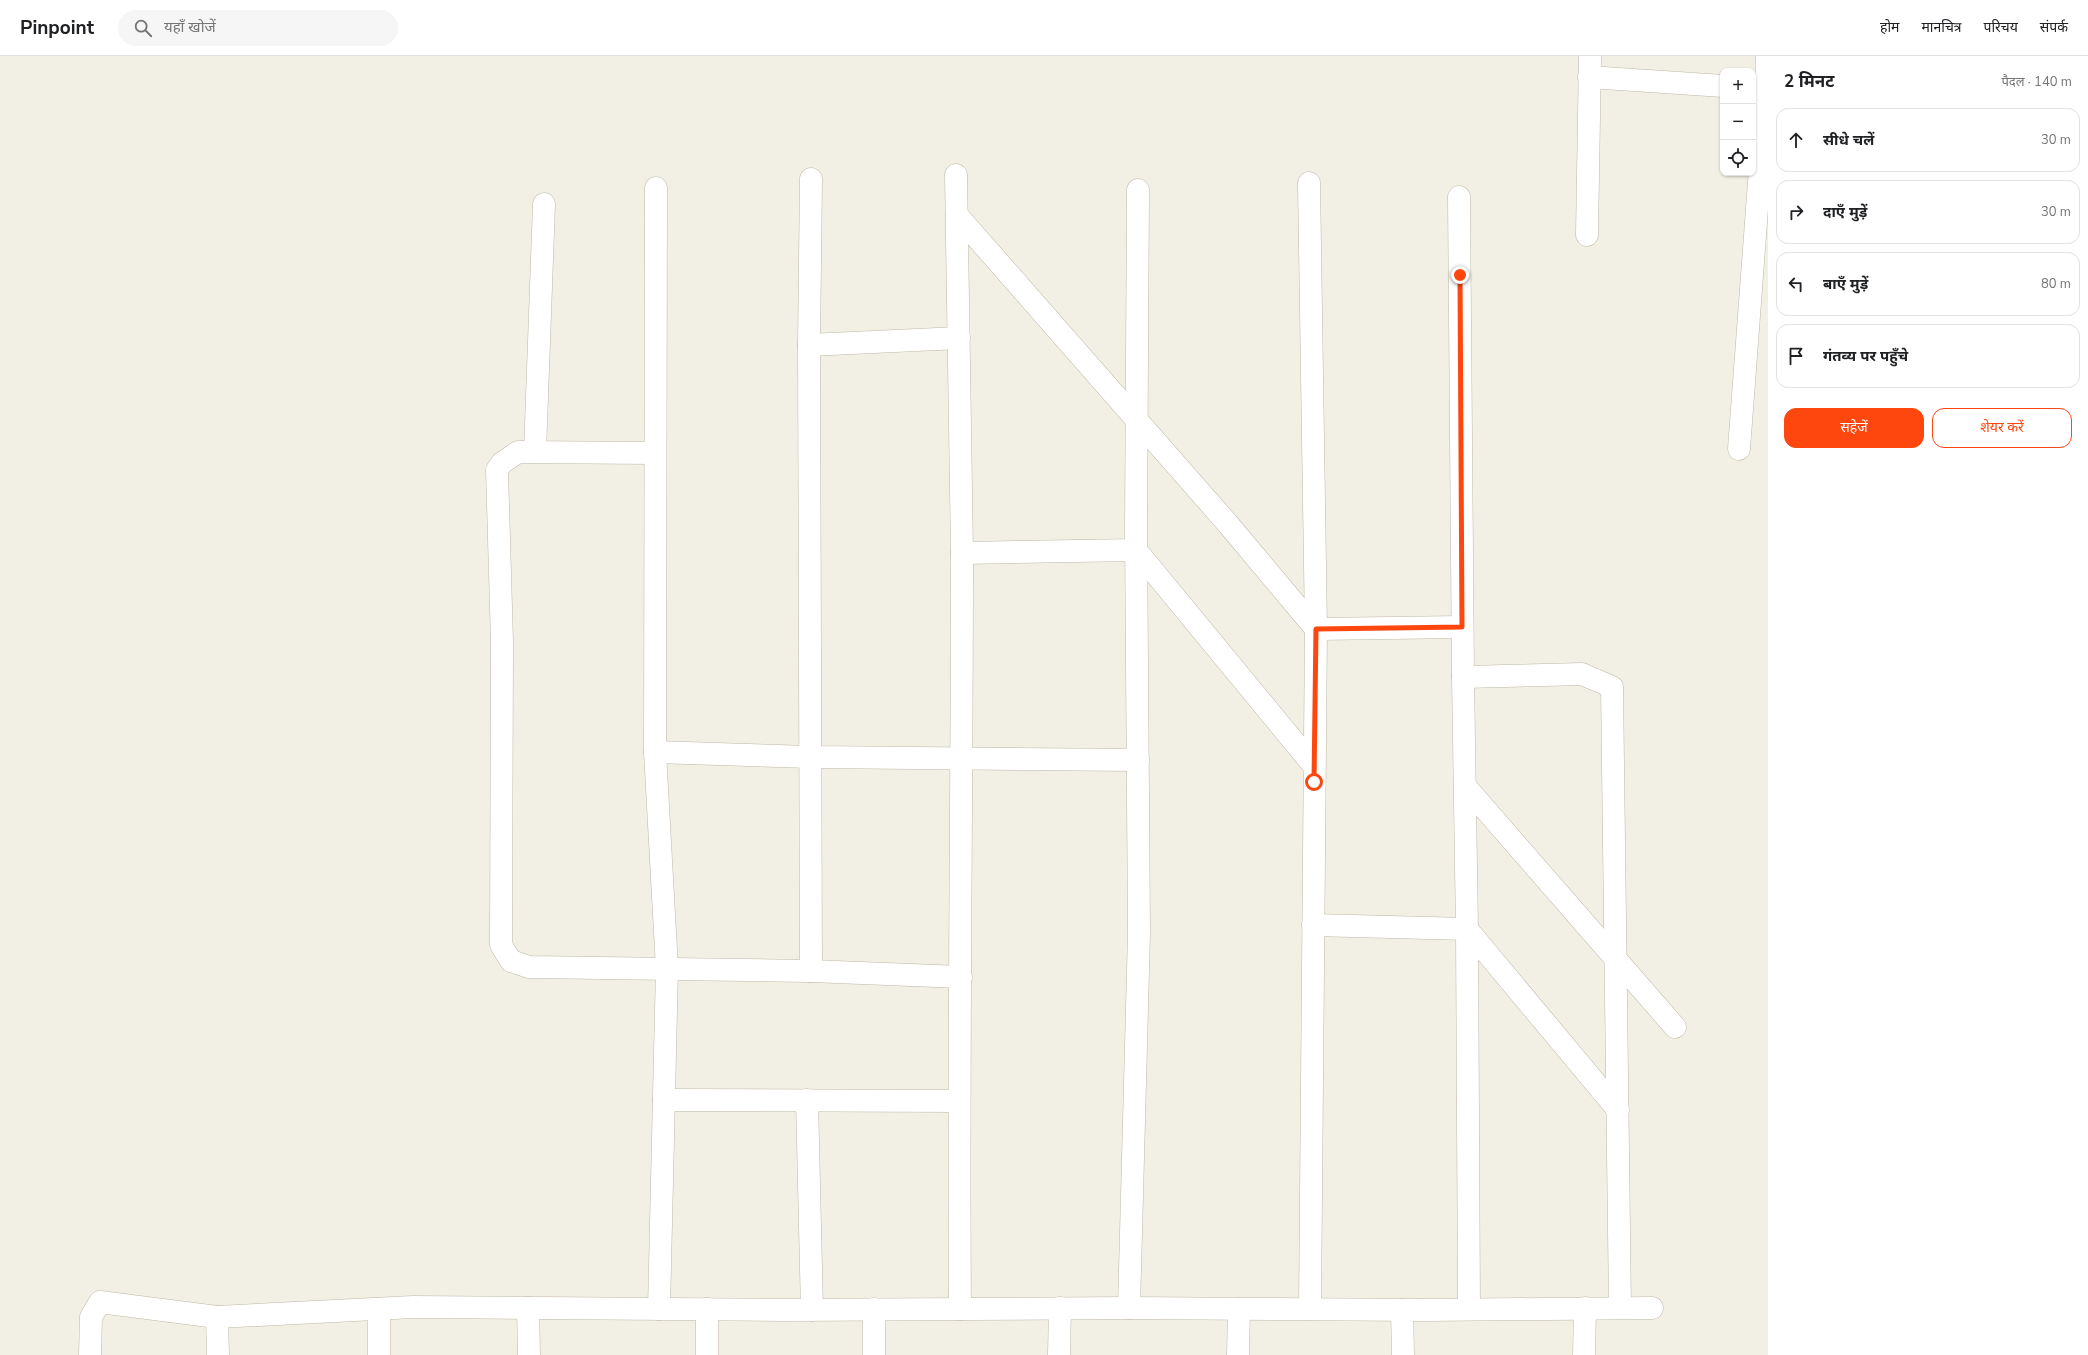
<!DOCTYPE html>
<html lang="hi">
<head>
<meta charset="utf-8">
<style>
	:root { --surface:#fff; --page:#f6f6f6; --text:#202124; --muted:#757577; --line:#e0e0e0; --accent:#fe470f }
	body { margin:0; font-family:"Nunito Sans","Noto Sans Devanagari",sans-serif; background:var(--page); color:var(--text) }
	.controls { position:absolute; right:12px; top:12px; display:grid; overflow:hidden; border-radius:8px; box-shadow:0 1px 3px #0004 }
	.controls button { width:36px; height:36px; display:grid; place-items:center; padding:0; border:0; border-bottom:1px solid var(--line); background:var(--surface); color:var(--text); font:20px sans-serif }
	.stop { position:absolute; width:12px; height:12px; margin:-9px; border:3px solid #fe470f; border-radius:50%; background:#fff }
	.stop.end { background:#fe470f; border-color:#fff; box-shadow:0 1px 4px #0008 }
	.list { margin:0; padding:0; list-style:none }
	h2 { display:flex; justify-content:space-between; align-items:center; height:52px; margin:0; padding:0 16px; font-size:17px }
	h2 small { font-size:13px; font-weight:400; color:var(--muted) }
	.list li { display:grid; grid-template-columns:26px 1fr auto; gap:12px; align-items:center; box-sizing:border-box; height:64px; margin:0 8px 8px; padding:0 8px; border:1px solid var(--line); border-radius:12px }
	.list b { display:block; font-size:15px; white-space:nowrap }
	.list em { font-size:13px; font-style:normal; color:var(--muted) }
	.actions { display:flex; gap:8px; padding:12px 16px }
	.actions a { flex:1; padding:9px 0; border:1px solid var(--accent); border-radius:12px; text-align:center; font-size:14px; color:var(--accent) }
	.actions .main { background:var(--accent); color:#fff }
	.icon { flex:none; width:22px; height:22px; fill:none; stroke:currentColor; stroke-width:2; stroke-linecap:round; stroke-linejoin:round }
	.map { position:relative; flex:none; width:1768px; height:1299px; overflow:hidden }
	header { display:flex; align-items:center; gap:24px; box-sizing:border-box; height:56px; padding:0 20px; background:var(--surface); border-bottom:1px solid var(--line) }
	header strong { font-size:19px }
	nav { display:flex; gap:22px; margin-inline-start:auto; font-size:14px }
	.search { width:280px; height:36px; background:var(--page); display:flex; align-items:center; gap:10px; box-sizing:border-box; padding:0 14px; border-radius:22px; color:var(--muted); font-size:15px }
	main { display:flex }
	aside { flex:1; background:var(--surface) }
	.map>svg:first-child { display:block }
</style>
</head>
<body>
<header>
<strong>Pinpoint</strong>
<div class="search"><svg class="icon" aria-label="search" viewBox="0 0 24 24"><circle cx="10" cy="10" r="6"/><path d="M15 15l6 6"/></svg>यहाँ खोजें</div>
<nav><a>होम</a><a>मानचित्र</a><a>परिचय</a><a>संपर्क</a></nav>
</header>
<main>
<div class="map">
<svg width="1768" height="1299" viewBox="0 0 1768 1299">
	<rect width="100%" height="100%" fill="#f2efe4"/>
	<g fill="none" stroke-linecap="round" stroke-linejoin="round">
		<g stroke="#beb8a6" stroke-width="23">
			<g id="minor">
				<polyline points="1589,21 1723,30"/>
				<polyline points="956,119 962,497 1136,494 1314,710"/>
				<polyline points="811,123 809,289 959,282"/>
				<polyline points="1309,127 1316,573 1310,1253"/>
				<polyline points="656,132 655,696 667,912 659,1253"/>
				<polyline points="1459,141 1463,621 1582,618 1612,631 1620,1252"/>
				<polyline points="957,159 1228,468 1316,573"/>
				<polyline points="1587,179 1590,0"/>
				<polyline points="809,289 811,915"/>
				<polyline points="1739,393 1766,33 1767,0"/>
				<polyline points="535,396 544,148"/>
				<polyline points="655,397 518,396 502,407 497,414 502,586 501,889 511,905 529,911 811,915 961,921"/>
				<polyline points="1316,573 1462,571"/>
				<polyline points="1463,621 1467,873 1469,1253"/>
				<polyline points="655,696 811,701 1138,704"/>
				<polyline points="1465,730 1675,971"/>
				<polyline points="1313,869 1467,873 1618,1054"/>
				<polyline points="664,1044 959,1045"/>
				<polyline points="807,1044 812,1254"/>
				<polyline points="528,1252 529,1299"/>
				<polyline points="1129,1252 1139,877 1136,473 1138,134"/>
				<polyline points="707,1253 707,1299"/>
				<path d="M960,1253C958,1001 962,749 962,497"/>
				<polyline points="1402,1254 1403,1299"/>
				<polyline points="90,1299 91,1261 100,1246 217,1261"/>
				<polyline points="218,1299 217,1261 413,1251 784,1254 1129,1252 1425,1254 1652,1252"/>
				<polyline points="379,1299 379,1253"/>
				<polyline points="874,1299 874,1253"/>
				<polyline points="1059,1299 1060,1252"/>
				<polyline points="1238,1299 1239,1253"/>
				<polyline points="1584,1299 1585,1252"/>
			</g>
		</g>
		<use href="#minor" stroke="#fff" stroke-width="22"/>
	</g>
	<g fill="none" stroke-linecap="round" stroke-linejoin="round">
		<polyline stroke="#fe470f" stroke-width="5" points="1314,726 1316,573 1462,571 1460,219"/>
	</g>
</svg>
<div class="controls">
<button>+</button>
<button>−</button>
<button><svg class="icon" aria-label="locate" viewBox="0 0 24 24"><circle cx="12" cy="12" r="6"/><path d="M12 2v4M12 18v4M2 12h4M18 12h4"/></svg></button>
</div>
<div class="stop" style="left:1314px;top:726px"></div>
<div class="stop end" style="left:1460px;top:219px"></div>
</div>
<aside>
<h2>2 मिनट<small>पैदल · 140 m</small></h2>
<ul class="list">
<li><svg class="icon" aria-label="ahead" viewBox="0 0 24 24"><path d="M12 20V5M6 11l6-6 6 6"/></svg><div><b>सीधे चलें</b></div><em>30 m</em></li>
<li><svg class="icon" aria-label="right" viewBox="0 0 24 24"><path d="M7 20v-9h11M14 6l5 5-5 5"/></svg><div><b>दाएँ मुड़ें</b></div><em>30 m</em></li>
<li><svg class="icon" aria-label="left" viewBox="0 0 24 24"><path d="M17 20v-9H6M10 6l-5 5 5 5"/></svg><div><b>बाएँ मुड़ें</b></div><em>80 m</em></li>
<li><svg class="icon" aria-label="arrive" viewBox="0 0 24 24"><path d="M6 21V4h12l-3 4 3 4H6"/></svg><div><b>गंतव्य पर पहुँचे</b></div></li>
</ul>
<div class="actions"><a class="main">सहेजें</a><a>शेयर करें</a></div>
</aside>
</main>
</body>
</html>
